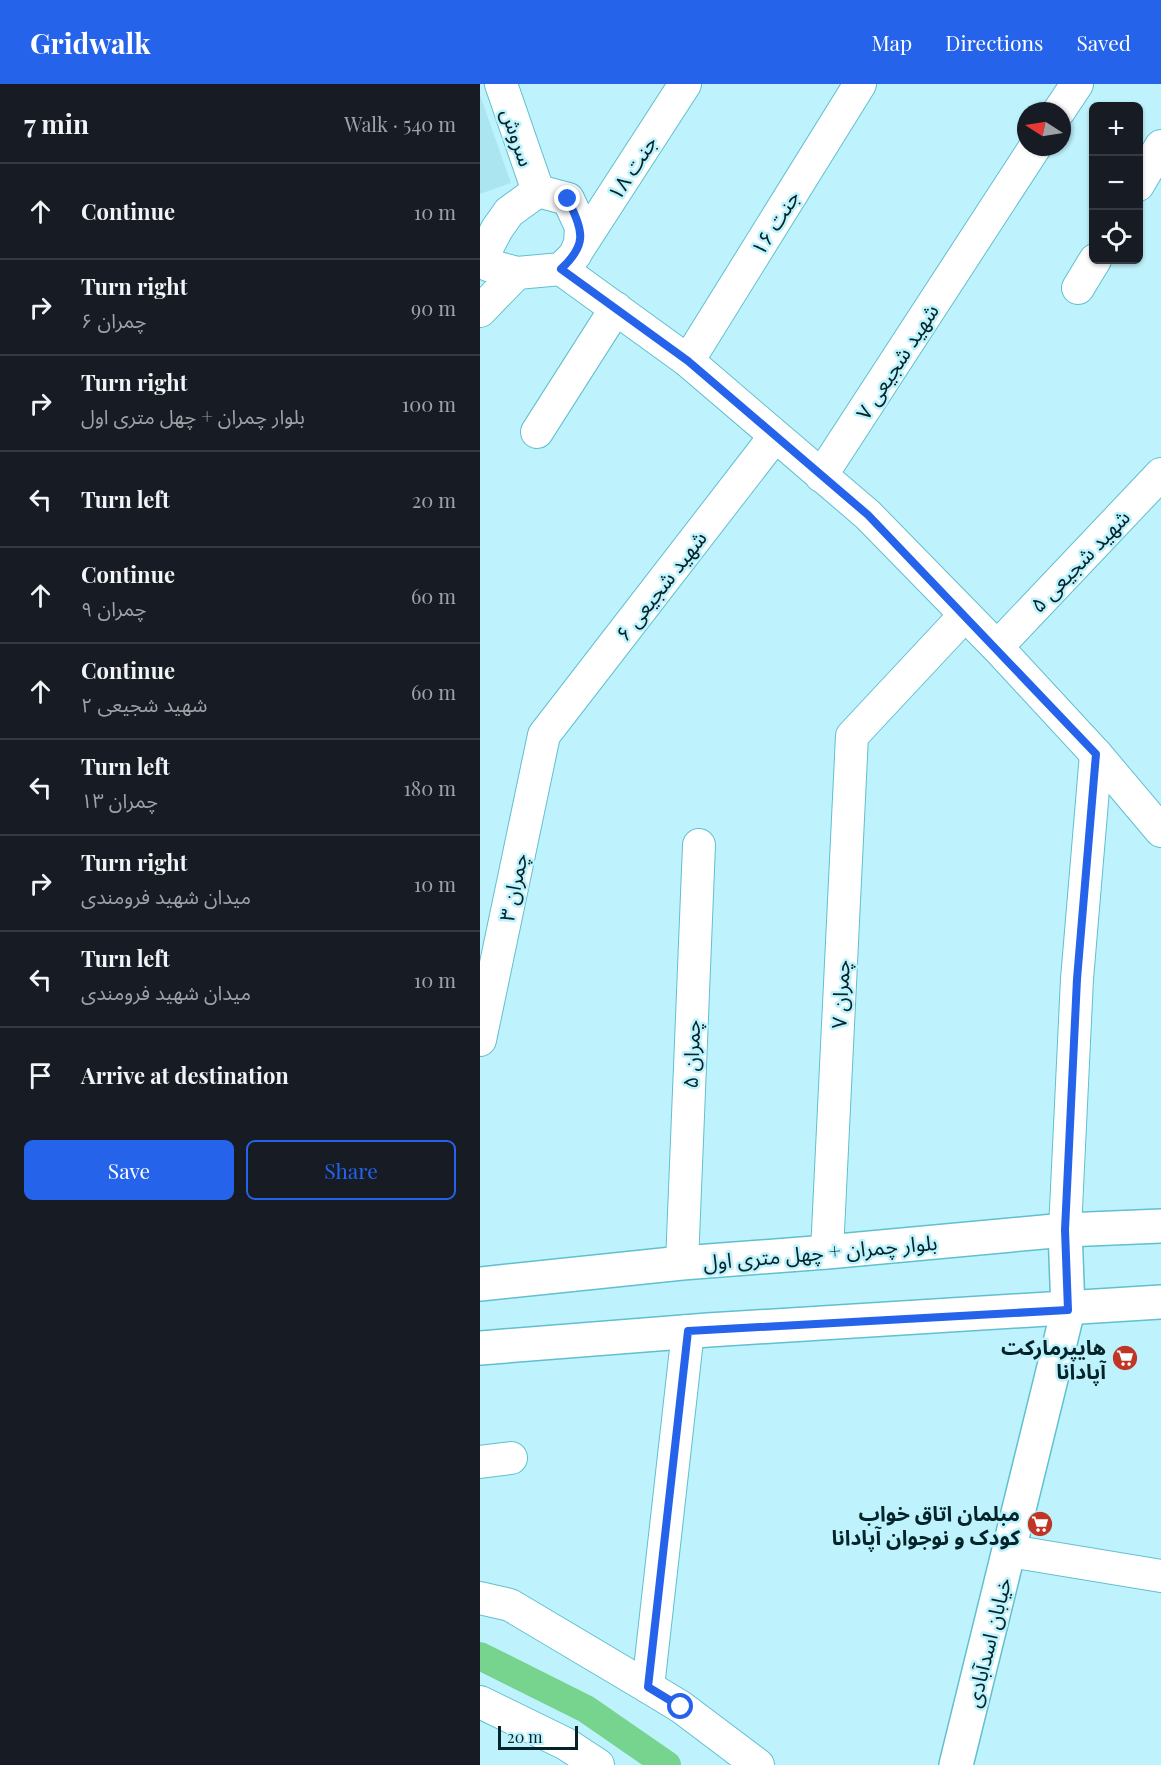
<!DOCTYPE html>
<html lang="en">
<head>
<meta charset="utf-8">
<style>
	:root { --surface:#171b24; --page:#242831; --text:#f1f3f6; --muted:#9ea1a6; --line:#363941; --accent:#2563eb }
	body { margin:0; font-family:"Playfair Display","Noto Sans Arabic",serif; background:var(--page); color:var(--text) }
	.controls { position:absolute; right:18px; top:18px; display:grid; overflow:hidden; border-radius:9px; box-shadow:0 2px 4px #0004 }
	.controls button { width:54px; height:54px; display:grid; place-items:center; padding:0; border:0; border-bottom:2px solid var(--line); background:var(--surface); color:var(--text); font:30px sans-serif }
	.compass { position:absolute; left:537px; top:18px; width:54px; height:54px; border-radius:50%; background:var(--surface); box-shadow:0 2px 4px #0004; rotate:282deg }
	.scale { position:absolute; left:18px; bottom:15px; width:80px; box-sizing:border-box; padding-left:6px; border:3px solid #05242a; border-top:0; font-size:16px; line-height:21px; white-space:nowrap; color:#05242a; -webkit-text-stroke:4px #bef3fd; paint-order:stroke }
	.stop { position:absolute; width:18px; height:18px; margin:-14px; border:4px solid #2563eb; border-radius:50%; background:#fff }
	.stop.end { background:#2563eb; border-color:#fff; box-shadow:0 2px 6px #0008 }
	.list { margin:0; padding:0; list-style:none }
	h2 { display:flex; justify-content:space-between; align-items:center; height:78px; margin:0; padding:0 24px; font-size:26px }
	h2 small { font-size:20px; font-weight:400; color:var(--muted) }
	.list li { display:grid; grid-template-columns:39px 1fr auto; gap:18px; align-items:center; box-sizing:border-box; height:96px; padding:0 24px; border-top:2px solid var(--line) }
	.list b { display:block; font-size:22px; white-space:nowrap }
	.list p { margin:0; font-size:20px; white-space:nowrap; color:var(--muted) }
	.list em { font-size:20px; font-style:normal; color:var(--muted) }
	.actions { display:flex; gap:12px; padding:18px 24px }
	.actions a { flex:1; padding:14px 0; border:2px solid var(--accent); border-radius:9px; text-align:center; font-size:21px; color:var(--accent) }
	.actions .main { background:var(--accent); color:#fff }
	.icon { flex:none; width:33px; height:33px; fill:none; stroke:currentColor; stroke-width:2; stroke-linecap:round; stroke-linejoin:round }
	.map { position:relative; flex:none; width:681px; height:1681px; overflow:hidden }
	header { display:flex; align-items:center; gap:36px; box-sizing:border-box; height:84px; padding:0 30px; background:var(--accent); color:#fff }
	header strong { font-size:28px }
	nav { display:flex; gap:33px; margin-inline-start:auto; font-size:21px }
	main { display:flex }
	aside { flex:1; background:var(--surface) }
	.map>svg:first-child { display:block }
</style>
</head>
<body>
<header>
<strong>Gridwalk</strong>
<nav><a>Map</a><a>Directions</a><a>Saved</a></nav>
</header>
<main>
<aside>
<h2>7 min<small>Walk · 540 m</small></h2>
<ul class="list">
<li><svg class="icon" aria-label="ahead" viewBox="0 0 24 24"><path d="M12 20V5M6 11l6-6 6 6"/></svg><div><b>Continue</b></div><em>10 m</em></li>
<li><svg class="icon" aria-label="right" viewBox="0 0 24 24"><path d="M7 20v-9h11M14 6l5 5-5 5"/></svg><div><b>Turn right</b><p>چمران ۶</p></div><em>90 m</em></li>
<li><svg class="icon" aria-label="right" viewBox="0 0 24 24"><path d="M7 20v-9h11M14 6l5 5-5 5"/></svg><div><b>Turn right</b><p>بلوار چمران + چهل متری اول</p></div><em>100 m</em></li>
<li><svg class="icon" aria-label="left" viewBox="0 0 24 24"><path d="M17 20v-9H6M10 6l-5 5 5 5"/></svg><div><b>Turn left</b></div><em>20 m</em></li>
<li><svg class="icon" aria-label="ahead" viewBox="0 0 24 24"><path d="M12 20V5M6 11l6-6 6 6"/></svg><div><b>Continue</b><p>چمران ۹</p></div><em>60 m</em></li>
<li><svg class="icon" aria-label="ahead" viewBox="0 0 24 24"><path d="M12 20V5M6 11l6-6 6 6"/></svg><div><b>Continue</b><p>شهید شجیعی ۲</p></div><em>60 m</em></li>
<li><svg class="icon" aria-label="left" viewBox="0 0 24 24"><path d="M17 20v-9H6M10 6l-5 5 5 5"/></svg><div><b>Turn left</b><p>چمران ۱۳</p></div><em>180 m</em></li>
<li><svg class="icon" aria-label="right" viewBox="0 0 24 24"><path d="M7 20v-9h11M14 6l5 5-5 5"/></svg><div><b>Turn right</b><p>میدان شهید فرومندی</p></div><em>10 m</em></li>
<li><svg class="icon" aria-label="left" viewBox="0 0 24 24"><path d="M17 20v-9H6M10 6l-5 5 5 5"/></svg><div><b>Turn left</b><p>میدان شهید فرومندی</p></div><em>10 m</em></li>
<li><svg class="icon" aria-label="arrive" viewBox="0 0 24 24"><path d="M6 21V4h12l-3 4 3 4H6"/></svg><div><b>Arrive at destination</b></div></li>
</ul>
<div class="actions"><a class="main">Save</a><a>Share</a></div>
</aside>
<div class="map">
<svg width="681" height="1681" viewBox="0 0 681 1681">
	<rect width="100%" height="100%" fill="#bef3fd"/>
	<polygon fill="#abe5f0" points="0,11 31,99 0,110"/>
	<g fill="none" stroke-linecap="round" stroke-linejoin="round">
		<polyline stroke="#77d48e" stroke-width="28" points="0,1572 106,1625 187,1681"/>
		<g stroke="#61bfcf" stroke-width="34">
			<g id="minor">
				<polyline points="21,0 58,107"/>
				<polyline points="579,27 597,0"/>
				<polyline points="658,101 681,62"/>
				<polygon points="58,107 88,115 101,143 100,159 95,171 81,185 37,189 8,181 6,166 17,145 29,128"/>
				<polyline points="97,167 205,0"/>
				<polyline points="81,185 208,277 388,431 517,563 616,670 681,747"/>
				<polyline points="598,204 615,176"/>
				<polyline points="0,227 37,189"/>
				<polyline points="208,277 380,0"/>
				<polyline points="57,348 136,224"/>
				<polyline points="341,392 555,63"/>
				<polyline points="517,563 681,390"/>
				<polyline points="0,956 64,651 295,352"/>
				<polyline points="585,1146 597,895 616,670"/>
				<polyline points="347,1168 372,652 485,531"/>
				<polyline points="202,1179 219,761"/>
				<polyline points="0,1378 31,1374"/>
				<polyline points="530,1467 681,1492"/>
				<polyline points="0,1514 30,1521 168,1603 201,1623 278,1681"/>
				<polyline points="168,1603 208,1247"/>
				<polyline points="0,1618 86,1660 118,1681"/>
			</g>
		</g>
		<g stroke="#61bfcf" stroke-width="36">
			<g id="major">
				<polyline points="0,1200 202,1179 347,1168 585,1146 681,1142"/>
				<polyline points="0,1264 228,1246 681,1218"/>
				<polyline points="476,1681 588,1226 585,1146"/>
			</g>
		</g>
		<use href="#minor" stroke="#fff" stroke-width="32"/>
		<use href="#major" stroke="#fff" stroke-width="33"/>
	</g>
	<g fill="none" stroke-linecap="round" stroke-linejoin="round">
		<path stroke="#2563eb" stroke-width="8" d="M88,115C102,147 109,159 81,185L208,277L388,431L616,670L597,895L585,1146L588,1226L208,1247L168,1603L201,1623"/>
	</g>
	<defs>
		<g id="supermarket-disc" transform="scale(1.35)"><circle r="9.5" fill="#c13524" stroke="#bef3fd"/><path d="M-6-5.5h2.5l.6 2H6L4.5 2H-2.5L-4.4-4H-6ZM-1.5 3.2a1.3 1.3 0 1 0 .1 0ZM3 3.2a1.3 1.3 0 1 0 .1 0Z" fill="#fff"/></g>
	</defs>
	<g fill-rule="evenodd">
		<use href="#supermarket-disc" x="645" y="1274"/>
		<use href="#supermarket-disc" x="560" y="1440"/>
	</g>
	<g text-anchor="middle" dominant-baseline="central" stroke-width="5" stroke-linejoin="round" paint-order="stroke">
		<g font-size="21" fill="#05242a" stroke="#bef3fd">
			<text transform="translate(39 53) rotate(71)">سروش</text>
			<text transform="translate(151 83) rotate(-57)">جنت ۱۸</text>
			<text transform="translate(294 138) rotate(-58)">جنت ۱۶</text>
			<text transform="translate(416 277) rotate(-57)">شهید شجیعی ۷</text>
			<text transform="translate(599 476) rotate(-46)">شهید شجیعی ۵</text>
			<text transform="translate(180 501) rotate(-52)">شهید شجیعی ۶</text>
			<text transform="translate(32 803) rotate(-78)">چمران ۳</text>
			<text transform="translate(359 910) rotate(-87)">چمران ۷</text>
			<text transform="translate(210 970) rotate(-88)">چمران ۵</text>
			<text transform="translate(340 1167) rotate(-5)">بلوار چمران + چهل متری اول</text>
			<text transform="translate(507 1558) rotate(-76)">خیابان اسدآبادی</text>
		</g>
		<g font-size="21" font-weight="bold" fill="#05242a" stroke="#bef3fd" text-anchor="end">
			<text x="626" y="1262">هایپرمارکت<tspan x="626" dy="24">آپادانا</tspan></text>
			<text x="540" y="1428">مبلمان اتاق خواب<tspan x="540" dy="24">کودک و نوجوان آپادانا</tspan></text>
		</g>
	</g>
</svg>
<div class="controls">
<button>+</button>
<button>−</button>
<button><svg class="icon" aria-label="locate" viewBox="0 0 24 24"><circle cx="12" cy="12" r="6"/><path d="M12 2v4M12 18v4M2 12h4M18 12h4"/></svg></button>
</div>
<svg class="compass" viewBox="-18 -18 36 36"><path d="M0-13l5 13h-10z" fill="#e53935"/><path d="M0 13l5-13h-10z" fill="#9ea1a6"/></svg>
<div class="scale">20 m</div>
<div class="stop" style="left:201px;top:1623px"></div>
<div class="stop end" style="left:88px;top:115px"></div>
</div>
</main>
</body>
</html>
